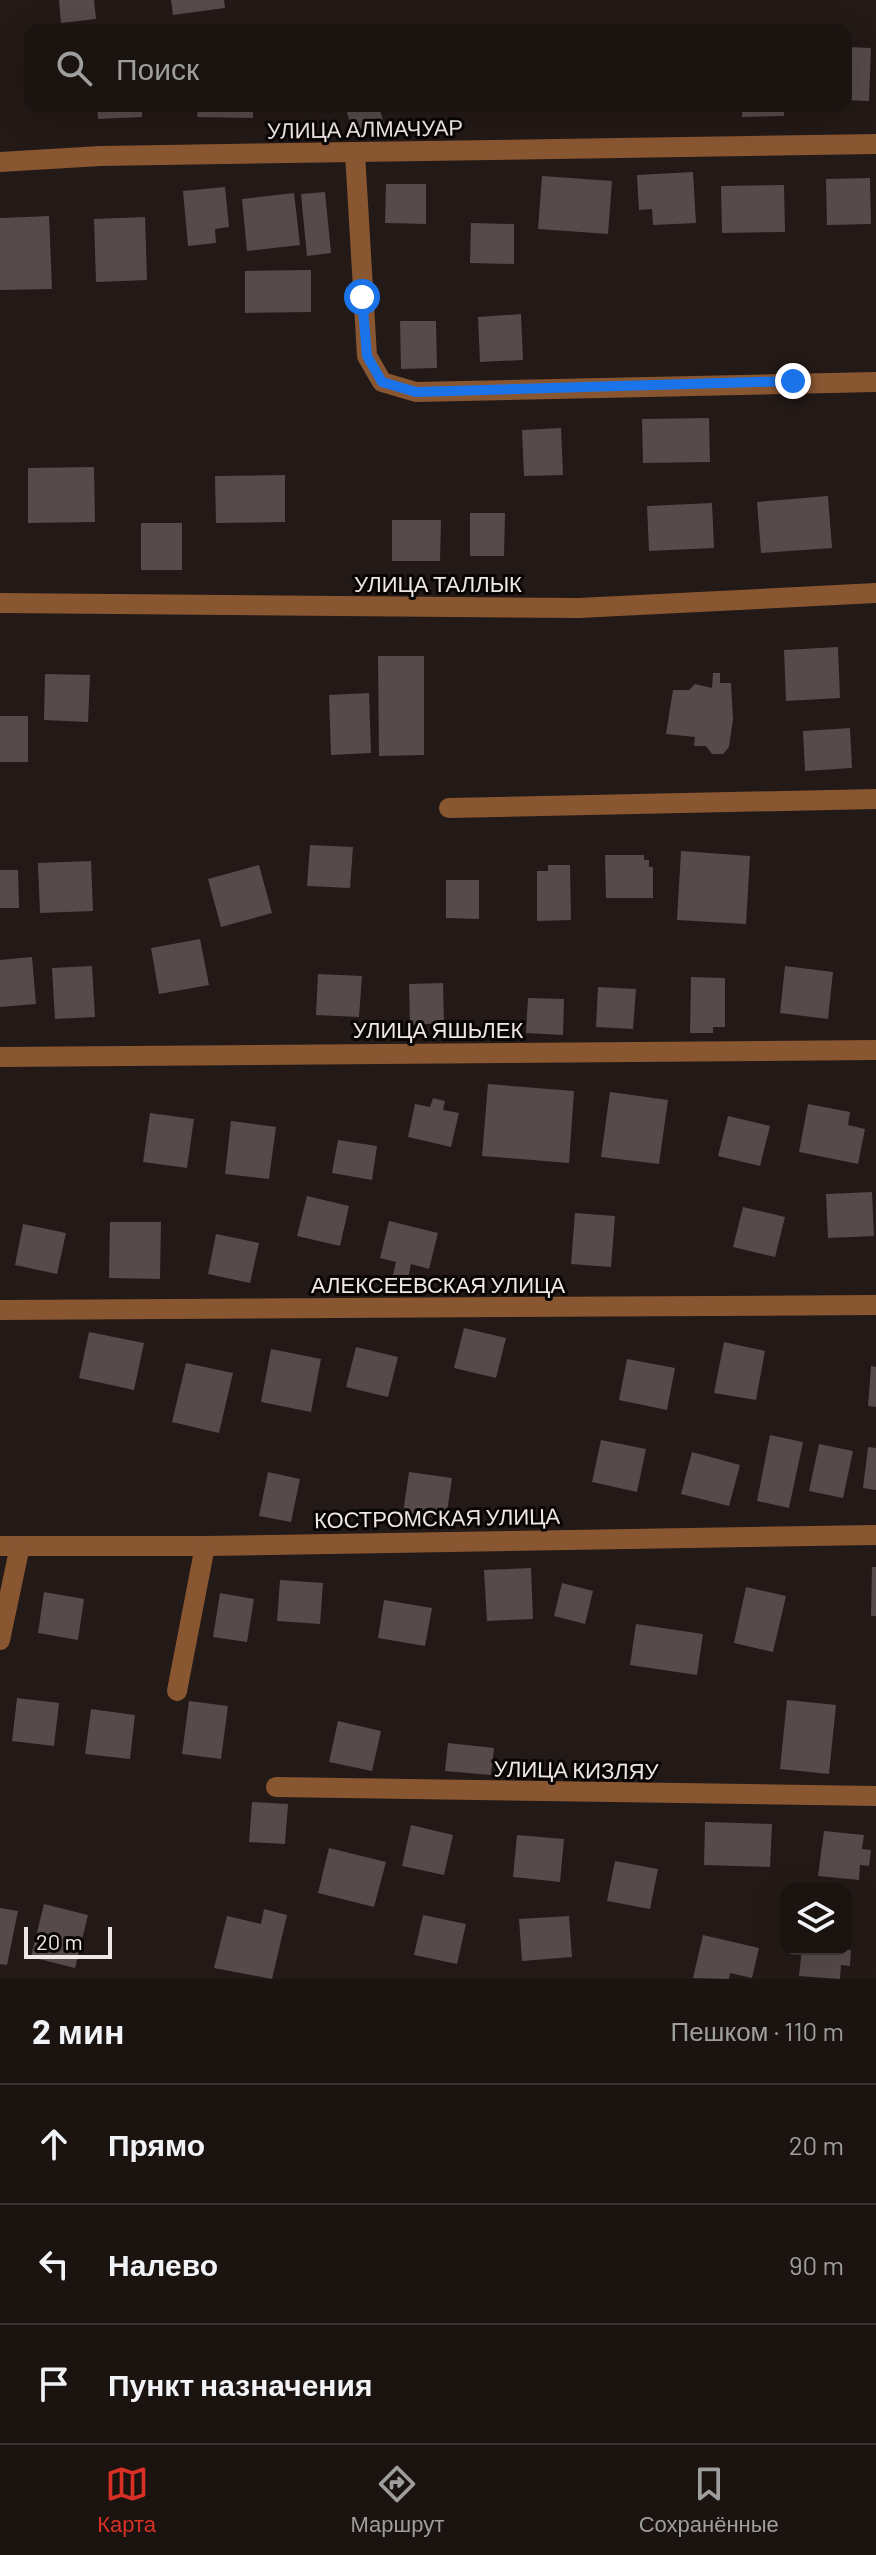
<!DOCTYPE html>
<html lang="ru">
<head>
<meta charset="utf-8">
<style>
	:root { --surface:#1a1310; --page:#27201e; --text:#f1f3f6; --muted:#9f9e9f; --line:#383230; --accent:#d93025 }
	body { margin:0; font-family:Barlow,sans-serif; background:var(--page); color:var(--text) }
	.controls { position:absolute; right:24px; bottom:24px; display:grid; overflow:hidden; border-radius:16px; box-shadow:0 8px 32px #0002 }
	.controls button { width:72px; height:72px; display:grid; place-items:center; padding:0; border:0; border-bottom:2px solid var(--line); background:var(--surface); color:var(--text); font:40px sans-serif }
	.scale { position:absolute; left:24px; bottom:20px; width:88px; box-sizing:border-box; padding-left:8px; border:4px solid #efe7e5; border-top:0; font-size:22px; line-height:28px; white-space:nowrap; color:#efe7e5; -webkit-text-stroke:6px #090505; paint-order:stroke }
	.stop { position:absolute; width:24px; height:24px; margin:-18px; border:6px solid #1a73e8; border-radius:50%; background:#fff }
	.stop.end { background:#1a73e8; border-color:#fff; box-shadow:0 2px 8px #0008 }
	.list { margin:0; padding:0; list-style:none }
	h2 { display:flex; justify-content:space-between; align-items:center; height:104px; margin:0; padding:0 32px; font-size:34px }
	h2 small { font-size:26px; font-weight:400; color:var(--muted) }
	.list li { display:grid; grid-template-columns:52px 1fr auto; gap:24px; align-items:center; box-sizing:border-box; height:120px; padding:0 32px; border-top:2px solid var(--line) }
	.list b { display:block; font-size:30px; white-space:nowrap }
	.list em { font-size:26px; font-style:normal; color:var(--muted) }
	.icon { flex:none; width:44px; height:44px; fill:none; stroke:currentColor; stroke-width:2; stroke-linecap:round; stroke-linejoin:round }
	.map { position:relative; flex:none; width:876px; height:1979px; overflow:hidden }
	.search { position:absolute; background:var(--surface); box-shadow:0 8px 32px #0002; left:24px; right:24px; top:24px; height:88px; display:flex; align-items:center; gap:20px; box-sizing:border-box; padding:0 28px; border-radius:16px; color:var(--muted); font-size:30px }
	.sheet { height:464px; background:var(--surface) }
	nav { display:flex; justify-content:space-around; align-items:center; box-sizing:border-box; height:112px; border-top:2px solid var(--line); background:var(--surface); font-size:22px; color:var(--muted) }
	nav a { display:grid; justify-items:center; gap:4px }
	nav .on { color:var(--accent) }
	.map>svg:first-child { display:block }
</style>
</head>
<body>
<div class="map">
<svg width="876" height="1979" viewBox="0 0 876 1979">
	<rect width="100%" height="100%" fill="#231916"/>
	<g fill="#564a4b">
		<polygon points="59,0 94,0 96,19 61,23"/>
		<polygon points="171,0 224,0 225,8 173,15"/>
		<polygon points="846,47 871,48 869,101 846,100"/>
		<polygon points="97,106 142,106 142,117 98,119"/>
		<polygon points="198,106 253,106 253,118 197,117"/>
		<polygon points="345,106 379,106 384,124 353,132"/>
		<rect x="618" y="106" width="69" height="4"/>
		<polygon points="742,106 784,106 784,116 742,117"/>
		<polygon points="693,172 696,223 653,225 652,209 639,210 637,175"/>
		<polygon points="542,176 612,181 608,234 538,229"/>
		<polygon points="870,178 871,224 827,225 826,179"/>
		<polygon points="386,184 426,184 426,224 385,223"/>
		<polygon points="784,185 785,232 722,233 721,186"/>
		<polygon points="225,187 229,227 215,229 216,243 188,246 183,191"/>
		<polygon points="325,192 331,253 307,256 301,194"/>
		<polygon points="294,193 300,245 247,251 242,199"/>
		<polygon points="49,216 52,289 0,290 0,218"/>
		<polygon points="145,217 147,280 96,282 94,219"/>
		<polygon points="471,223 514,224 514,264 470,263"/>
		<polygon points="311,270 311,312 245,313 245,271"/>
		<polygon points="521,314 523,360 480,362 478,317"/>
		<polygon points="400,321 436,321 437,368 401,369"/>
		<polygon points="709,418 710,462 643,463 642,419"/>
		<polygon points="561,428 563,475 524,476 522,430"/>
		<polygon points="94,467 95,522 28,523 28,468"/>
		<polygon points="285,475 285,522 216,523 215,476"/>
		<polygon points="828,496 832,548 761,553 757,502"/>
		<polygon points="712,503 714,548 649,551 647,506"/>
		<polygon points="470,513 505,513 504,556 470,556"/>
		<polygon points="392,520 441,520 440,561 392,561"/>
		<rect x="141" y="523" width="41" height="47"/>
		<polygon points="838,647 840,698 786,701 784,650"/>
		<polygon points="378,656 424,656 424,755 379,756"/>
		<polygon points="713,673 720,673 720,683 731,683 733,719 729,747 723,754 712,754 706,746 694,746 695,737 666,734 673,690 689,690 695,684 712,688"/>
		<polygon points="45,674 90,675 88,722 44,720"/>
		<polygon points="369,693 371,753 331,755 329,695"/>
		<rect x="0" y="716" width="28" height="46"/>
		<polygon points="850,728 852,768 805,771 803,731"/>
		<polygon points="310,845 353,847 350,888 307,886"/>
		<polygon points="681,851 750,856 746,924 677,920"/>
		<polygon points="605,855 644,855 644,860 649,860 649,867 653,867 653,898 606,898"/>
		<polygon points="91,861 93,911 40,913 38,863"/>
		<polygon points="259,865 272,913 221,927 208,879"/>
		<polygon points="548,865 570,865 571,920 537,921 537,871 548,871"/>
		<polygon points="0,870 18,870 19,908 0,908"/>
		<polygon points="446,880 479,880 479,919 446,918"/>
		<polygon points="200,939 209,985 159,994 151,948"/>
		<polygon points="32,957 36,1004 0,1007 0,960"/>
		<polygon points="92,966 95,1017 55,1019 52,968"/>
		<polygon points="785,966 833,972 828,1019 780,1013"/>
		<polygon points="318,974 362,976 359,1017 316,1015"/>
		<polygon points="691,977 725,978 725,1027 713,1027 713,1033 690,1033"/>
		<polygon points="443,983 444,1023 410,1025 409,984"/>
		<polygon points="598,987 636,989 633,1029 596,1027"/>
		<polygon points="528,998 564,999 563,1035 526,1033"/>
		<polygon points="488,1084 574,1091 569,1163 482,1156"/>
		<polygon points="610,1092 668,1100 659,1164 601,1157"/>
		<polygon points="433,1098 445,1101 443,1110 459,1113 451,1147 408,1137 415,1104 430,1107"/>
		<polygon points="808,1104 850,1112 848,1125 865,1129 858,1164 799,1152"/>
		<polygon points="150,1113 194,1119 187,1168 143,1162"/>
		<polygon points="728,1116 770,1126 760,1166 718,1156"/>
		<polygon points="231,1121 276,1127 269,1179 225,1174"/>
		<polygon points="338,1140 377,1146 372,1180 332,1173"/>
		<polygon points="872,1192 874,1236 828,1238 826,1194"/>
		<polygon points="307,1196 349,1206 340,1246 297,1236"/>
		<polygon points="743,1207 785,1217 775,1257 733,1247"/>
		<polygon points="575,1213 615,1216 611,1267 571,1264"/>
		<polygon points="389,1221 438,1233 429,1269 411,1264 408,1279 393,1275 396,1262 380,1258"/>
		<polygon points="110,1222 161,1222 160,1279 109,1278"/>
		<polygon points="23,1224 66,1233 57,1274 15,1265"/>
		<polygon points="216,1234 259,1243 250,1283 208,1274"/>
		<polygon points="464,1328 506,1338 496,1378 454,1368"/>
		<polygon points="89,1332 144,1343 134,1390 79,1378"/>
		<polygon points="724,1342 765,1351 756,1400 714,1393"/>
		<polygon points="356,1347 398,1357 388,1397 346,1387"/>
		<polygon points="271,1349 321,1359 311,1412 261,1402"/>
		<polygon points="627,1359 675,1368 667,1410 619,1400"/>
		<polygon points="186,1363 233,1373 219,1433 172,1422"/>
		<polygon points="871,1366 876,1367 876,1407 868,1406"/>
		<polygon points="770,1435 803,1442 789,1508 757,1501"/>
		<polygon points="601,1440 646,1449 637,1492 592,1482"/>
		<polygon points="819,1444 853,1451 843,1498 809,1491"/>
		<polygon points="868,1447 876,1448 876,1490 863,1488"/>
		<polygon points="692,1452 740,1465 729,1506 681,1494"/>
		<polygon points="268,1472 300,1479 291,1522 259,1516"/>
		<polygon points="409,1472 452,1478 446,1519 403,1513"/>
		<polygon points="872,1567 876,1567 876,1616 871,1616"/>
		<polygon points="531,1568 533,1619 487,1621 484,1570"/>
		<polygon points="280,1580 323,1583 320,1624 277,1621"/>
		<polygon points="562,1583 593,1591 585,1624 554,1616"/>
		<polygon points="746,1587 786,1596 773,1652 734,1643"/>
		<polygon points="44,1592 84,1599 78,1640 38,1633"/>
		<polygon points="220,1593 254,1599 247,1642 213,1637"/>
		<polygon points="384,1600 432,1608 425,1646 378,1638"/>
		<polygon points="636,1624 703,1634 697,1675 630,1665"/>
		<polygon points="17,1698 59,1703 54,1746 12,1741"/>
		<polygon points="787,1700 836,1705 829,1774 780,1769"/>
		<polygon points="189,1701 228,1706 221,1759 182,1754"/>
		<polygon points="91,1709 135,1715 130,1759 85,1754"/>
		<polygon points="338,1721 381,1731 372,1771 329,1762"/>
		<polygon points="448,1743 494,1748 491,1775 445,1771"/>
		<polygon points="252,1802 288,1804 285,1844 249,1842"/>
		<polygon points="705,1822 772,1824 770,1867 704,1865"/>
		<polygon points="411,1825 453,1835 444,1875 402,1866"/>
		<polygon points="824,1831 864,1835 862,1849 871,1850 869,1866 860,1865 859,1880 818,1876"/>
		<polygon points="517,1835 564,1839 560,1882 513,1877"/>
		<polygon points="329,1848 386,1862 374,1907 318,1893"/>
		<polygon points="615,1861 658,1869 650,1909 607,1901"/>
		<polygon points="44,1904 88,1915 75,1968 31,1957"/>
		<polygon points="0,1908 18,1911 7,1965 0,1964"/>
		<polygon points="264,1909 287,1915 272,1979 214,1968 227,1916 261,1924"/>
		<polygon points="423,1915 466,1924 457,1964 414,1955"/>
		<polygon points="569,1916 572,1957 522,1961 519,1919"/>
		<polygon points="703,1935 759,1948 752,1978 730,1973 729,1979 693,1978"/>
		<polygon points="802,1949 851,1950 850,1966 841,1965 840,1979 799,1976"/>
	</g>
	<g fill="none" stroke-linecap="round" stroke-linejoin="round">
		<g stroke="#895632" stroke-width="20">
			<polyline points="355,153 367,356 382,382 416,392 876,382"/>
			<polyline points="0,162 100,156 876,144"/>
			<polyline points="0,603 579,608 876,593"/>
			<polyline points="449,808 876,799"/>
			<polyline points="0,1057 876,1050"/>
			<polyline points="0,1310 876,1305"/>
			<polyline points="0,1546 205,1546 876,1535"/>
			<polyline points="0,1640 20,1546"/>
			<polyline points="177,1691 205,1546"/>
			<polyline points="276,1787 876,1796"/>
		</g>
	</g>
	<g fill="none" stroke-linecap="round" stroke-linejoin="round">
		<polyline stroke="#1a73e8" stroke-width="10" points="362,297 367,356 382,382 416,392 793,381"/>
	</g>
	<g text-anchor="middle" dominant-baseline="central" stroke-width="6" stroke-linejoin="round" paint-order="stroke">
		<g font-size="22" fill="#efe7e5" stroke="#090505">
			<text transform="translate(365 128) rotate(-1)">УЛИЦА АЛМАЧУАР</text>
			<text x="438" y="583">УЛИЦА ТАЛЛЫК</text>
			<text x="438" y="1029">УЛИЦА ЯШЬЛЕК</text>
			<text x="438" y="1284">АЛЕКСЕЕВСКАЯ УЛИЦА</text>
			<text transform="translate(437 1517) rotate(-1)">КОСТРОМСКАЯ УЛИЦА</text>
			<text transform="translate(576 1769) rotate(1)">УЛИЦА КИЗЛЯУ</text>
		</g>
	</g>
</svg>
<div class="controls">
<button><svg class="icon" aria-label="layers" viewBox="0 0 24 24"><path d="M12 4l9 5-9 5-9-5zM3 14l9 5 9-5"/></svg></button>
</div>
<div class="scale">20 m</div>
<div class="stop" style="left:362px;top:297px"></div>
<div class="stop end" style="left:793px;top:381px"></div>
<div class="search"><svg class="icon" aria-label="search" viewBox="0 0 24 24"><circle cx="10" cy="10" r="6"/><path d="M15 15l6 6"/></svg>Поиск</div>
</div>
<section class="sheet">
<h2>2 мин<small>Пешком · 110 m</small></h2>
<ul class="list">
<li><svg class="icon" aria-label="ahead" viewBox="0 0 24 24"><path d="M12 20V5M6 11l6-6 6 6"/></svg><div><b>Прямо</b></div><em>20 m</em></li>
<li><svg class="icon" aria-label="left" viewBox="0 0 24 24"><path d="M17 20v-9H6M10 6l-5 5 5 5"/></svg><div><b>Налево</b></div><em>90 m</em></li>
<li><svg class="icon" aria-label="arrive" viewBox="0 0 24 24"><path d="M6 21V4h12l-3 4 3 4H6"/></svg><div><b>Пункт назначения</b></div></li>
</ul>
</section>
<nav>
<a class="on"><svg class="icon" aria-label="map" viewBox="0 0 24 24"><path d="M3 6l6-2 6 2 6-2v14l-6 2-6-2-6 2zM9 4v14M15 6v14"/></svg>Карта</a>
<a><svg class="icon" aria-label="directions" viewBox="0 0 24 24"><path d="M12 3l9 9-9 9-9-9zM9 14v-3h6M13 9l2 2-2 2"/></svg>Маршрут</a>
<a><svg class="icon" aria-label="saved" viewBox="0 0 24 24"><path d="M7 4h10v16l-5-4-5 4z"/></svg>Сохранённые</a>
</nav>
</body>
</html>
